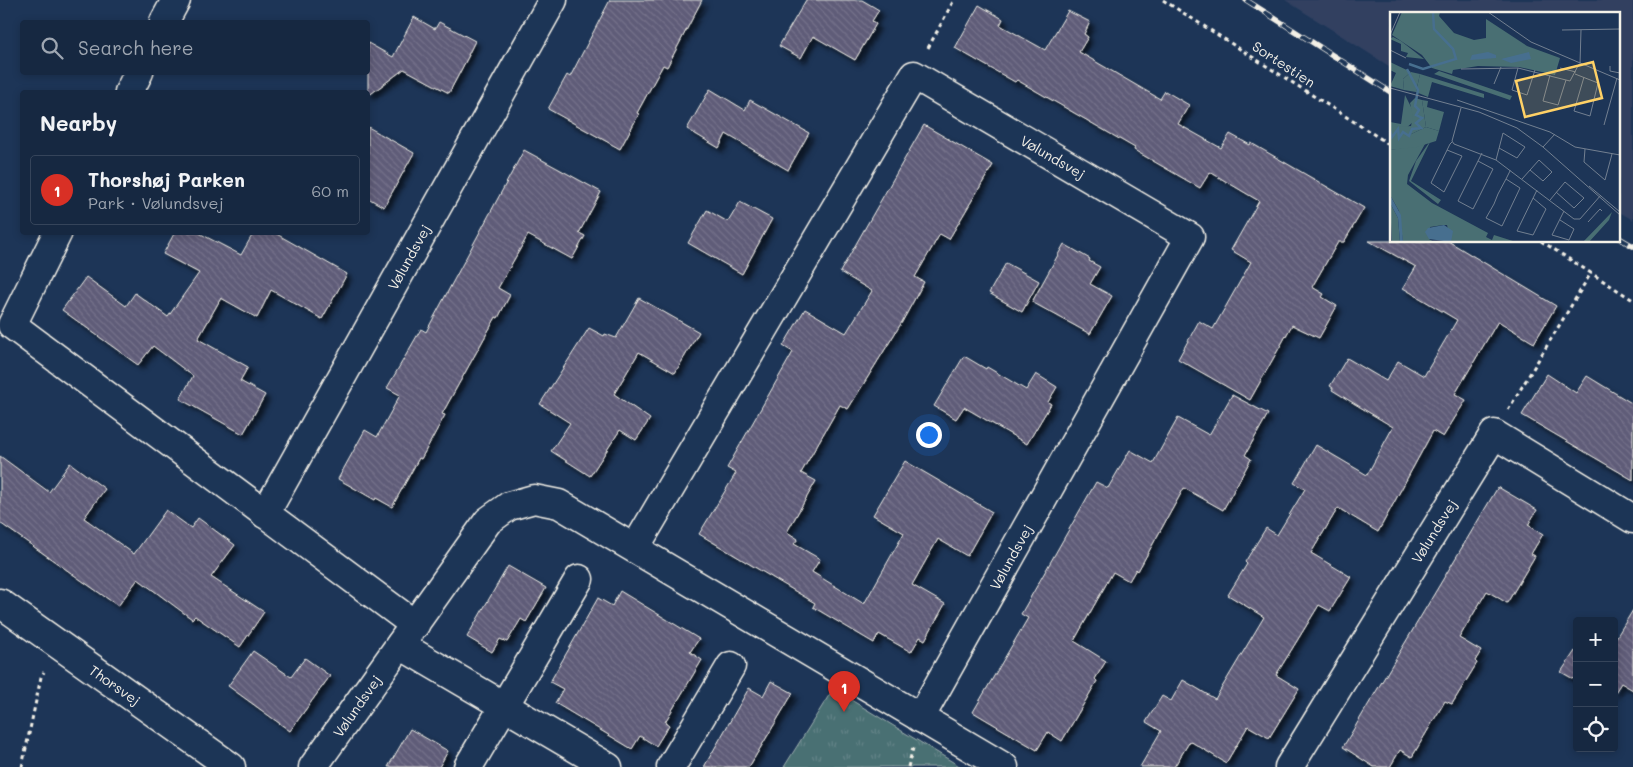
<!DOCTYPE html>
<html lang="en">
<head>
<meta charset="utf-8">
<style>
	:root { --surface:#162841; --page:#1f3048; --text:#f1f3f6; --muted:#9ea6b1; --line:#35445a; --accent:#d93025 }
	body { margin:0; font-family:Mali,sans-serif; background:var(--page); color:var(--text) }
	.controls { position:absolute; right:15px; bottom:15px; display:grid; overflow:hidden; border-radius:5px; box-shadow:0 2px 8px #0003 }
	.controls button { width:45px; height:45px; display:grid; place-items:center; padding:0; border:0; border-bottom:1px solid var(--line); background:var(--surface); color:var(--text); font:25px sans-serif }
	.you { position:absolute; left:928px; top:434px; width:18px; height:18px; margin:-12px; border:4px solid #fff; border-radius:50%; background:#1a73e8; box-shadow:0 0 0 8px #1a73e833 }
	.badge { display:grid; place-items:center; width:32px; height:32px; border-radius:50%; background:var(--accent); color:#fff; font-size:16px; font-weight:700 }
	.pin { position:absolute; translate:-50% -41px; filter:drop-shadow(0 1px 2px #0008) }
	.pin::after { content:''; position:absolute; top:26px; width:18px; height:15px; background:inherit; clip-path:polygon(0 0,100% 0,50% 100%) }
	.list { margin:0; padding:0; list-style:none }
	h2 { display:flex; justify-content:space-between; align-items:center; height:65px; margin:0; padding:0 20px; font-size:21px }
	h2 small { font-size:16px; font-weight:400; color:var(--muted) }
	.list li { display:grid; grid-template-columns:32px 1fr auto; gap:15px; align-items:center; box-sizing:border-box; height:70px; margin:0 10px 10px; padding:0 10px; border:1px solid var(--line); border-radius:5px }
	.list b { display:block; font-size:19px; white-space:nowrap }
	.list p { margin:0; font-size:16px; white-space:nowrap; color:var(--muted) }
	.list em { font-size:16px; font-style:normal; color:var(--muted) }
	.icon { flex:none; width:28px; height:28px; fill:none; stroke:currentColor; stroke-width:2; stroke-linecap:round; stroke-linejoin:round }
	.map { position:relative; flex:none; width:1633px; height:767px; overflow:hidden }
	.search { position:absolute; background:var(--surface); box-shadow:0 2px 8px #0003; left:20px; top:20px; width:350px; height:55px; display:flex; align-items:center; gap:12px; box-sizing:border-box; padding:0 18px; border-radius:5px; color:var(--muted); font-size:19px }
	.panel { position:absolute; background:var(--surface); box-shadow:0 2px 8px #0003; left:20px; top:90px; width:350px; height:145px; border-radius:5px }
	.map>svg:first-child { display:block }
</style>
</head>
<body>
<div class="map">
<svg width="1633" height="767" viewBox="0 0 1633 767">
	<defs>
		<pattern id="park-tufts" width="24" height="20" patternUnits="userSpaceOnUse" patternTransform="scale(1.25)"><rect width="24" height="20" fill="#496f73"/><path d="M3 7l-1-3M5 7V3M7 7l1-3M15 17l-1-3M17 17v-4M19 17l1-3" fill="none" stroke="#648487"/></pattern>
		<pattern id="building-back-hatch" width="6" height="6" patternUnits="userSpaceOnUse" patternTransform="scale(1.25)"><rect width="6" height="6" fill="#5e5b78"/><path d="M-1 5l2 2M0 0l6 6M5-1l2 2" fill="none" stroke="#76738b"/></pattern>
		<filter id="shadow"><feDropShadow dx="4.5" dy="4.5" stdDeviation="2.5" flood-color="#0009"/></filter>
	</defs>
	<rect width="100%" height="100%" fill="#1d3557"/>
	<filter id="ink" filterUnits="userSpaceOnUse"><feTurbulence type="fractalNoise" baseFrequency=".02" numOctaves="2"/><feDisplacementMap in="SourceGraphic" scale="10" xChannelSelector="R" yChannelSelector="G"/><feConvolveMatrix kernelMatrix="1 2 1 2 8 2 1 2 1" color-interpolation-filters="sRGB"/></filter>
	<g filter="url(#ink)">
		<polygon fill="#304061" points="1285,0 1633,0 1633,220 1619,212 1619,14 1392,14 1392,68"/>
		<polygon fill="url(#park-tufts)" stroke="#9eb0ae" points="833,689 961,767 784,767"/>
		<g fill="url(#building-back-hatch)" stroke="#f4f1e8" filter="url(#shadow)">
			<polygon points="610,0 702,0 667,67 663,65 637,113 639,114 620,149 548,109 567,75 570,77"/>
			<polygon points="806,0 862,0 879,10 872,21 876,24 855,60 813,36 801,58 779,46"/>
			<polygon points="979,5 1003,19 1000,25 1045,50 1068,11 1090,22 1084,34 1088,37 1079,52 1160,99 1165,91 1189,105 1178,124 1221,148 1230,134 1250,145 1251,143 1364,208 1344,242 1338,242 1312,287 1324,294 1322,297 1337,306 1319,338 1292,325 1250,400 1178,359 1199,321 1213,329 1251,262 1231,250 1259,201 1210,172 1200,188 1134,150 1135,148 1017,80 1015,82 955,48"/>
			<polygon points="414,17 435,29 439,22 475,41 468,55 469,55 449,93 404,69 368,96 368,43 393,57"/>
			<polygon points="710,89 745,110 750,100 809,133 788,170 726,134 719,148 687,129"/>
			<polygon points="924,125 993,165 949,239 940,234 915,277 924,282 902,322 848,409 840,405 801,473 816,481 787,532 798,539 794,544 820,559 812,572 864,604 904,533 873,515 905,461 992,512 967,556 938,539 912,585 945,604 925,640 920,637 911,652 879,634 874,643 813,607 815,603 699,534 736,473 727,468 793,352 783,346 805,309 846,333 872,291 840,272"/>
			<polygon points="368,127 414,153 384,207 368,198"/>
			<polygon points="524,150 601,192 579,233 585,236 572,259 528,235 498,288 510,295 498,318 496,317 442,414 445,415 421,459 419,458 392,507 376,498 375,500 338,479 365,430 377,437 400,395 387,388 421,329 426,332"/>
			<polygon points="740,202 772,219 742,274 688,243 707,210 728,222"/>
			<polygon points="175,232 197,232 241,255 254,232 273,232 347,274 322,319 271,290 257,318 221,298 198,339 248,367 240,381 265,395 243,434 180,399 193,376 153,346 138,365 62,310 86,277 126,306 135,293 168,317 199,273 163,254"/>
			<polygon points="1369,241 1448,241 1556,306 1534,343 1498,321 1455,394 1466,400 1443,437 1433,431 1378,532 1338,508 1311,553 1351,577 1330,611 1319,605 1276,675 1299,689 1269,738 1248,726 1226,763 1190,741 1174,767 1140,767 1161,731 1146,722 1162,696 1171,701 1183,680 1215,699 1264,617 1228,595 1247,564 1245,562 1266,528 1277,535 1305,489 1294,483 1316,445 1367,475 1393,427 1332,390 1333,388 1330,386 1347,358 1386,381 1398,361 1424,376 1457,320 1403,288 1416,267"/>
			<polygon points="1064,244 1090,259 1089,261 1100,267 1090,284 1112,296 1090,334 1032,302"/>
			<polygon points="1006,263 1039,281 1022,312 989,293"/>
			<polygon points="639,298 699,332 675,373 639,352 614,394 650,419 636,440 620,430 590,476 551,451 570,423 540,404 589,328 604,336 605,334 616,338"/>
			<polygon points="964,356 986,369 987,367 1026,390 1036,374 1057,387 1048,402 1051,404 1027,444 964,407 956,419 934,406"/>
			<polygon points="1547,374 1576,393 1587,376 1633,404 1633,480 1522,415"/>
			<polygon points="1232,395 1268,414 1245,455 1251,459 1223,510 1184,488 1138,571 1136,569 1129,581 1113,572 1074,641 1106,661 1095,679 1097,681 1062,741 1048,732 1037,750 973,712 1028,618 1021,614 1096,482 1108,488 1130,450 1153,463 1178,418 1209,435"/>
			<polygon points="0,456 49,492 70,463 105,489 84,518 134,554 166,510 191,528 198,518 235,545 211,577 264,612 240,647 195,616 192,619 138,579 118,606 0,523"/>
			<polygon points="1498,487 1537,510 1528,525 1543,534 1531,554 1535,556 1507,603 1487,591 1459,638 1481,651 1475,661 1477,663 1452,704 1445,701 1412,757 1400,750 1390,767 1374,767 1343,747"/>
			<polygon points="508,566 546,588 526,622 521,619 507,642 500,639 492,652 467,637"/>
			<polygon points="620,591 699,639 690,652 702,660 665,722 669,725 656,746 640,736 632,749 555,703 563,689 550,682 598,598 612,606"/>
			<polygon points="1633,610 1633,690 1621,683 1614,694 1614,641"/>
			<polygon points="253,651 291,677 305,658 330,676 290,731 228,686"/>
			<polygon points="1575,651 1577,652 1577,681 1561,672"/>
			<polygon points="771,681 793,693 749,767 704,767 749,688 763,696"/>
			<polygon points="410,729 448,751 439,767 388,767"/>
		</g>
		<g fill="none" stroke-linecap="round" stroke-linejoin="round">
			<g stroke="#f4f1e8" stroke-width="31">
				<g id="minor">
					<polyline points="164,22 176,0"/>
					<polyline points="129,92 139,72"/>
					<polyline points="58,232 12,325 415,625"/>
					<polyline points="265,514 553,0"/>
					<polyline points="635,548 914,75 1190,237 920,718"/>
					<polyline points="0,603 231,767"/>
					<polyline points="400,645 608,767"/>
					<polyline points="313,767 488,521 509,506 534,499 559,504 1004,767"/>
					<polyline points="468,767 579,579"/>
					<polyline points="671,767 731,666"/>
					<polyline points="1289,767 1494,434 1633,519"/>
				</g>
			</g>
			<g stroke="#f4f1e8" stroke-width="3" stroke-dasharray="4 4" stroke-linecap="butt">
				<polyline points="1163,0 1392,146"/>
				<polyline points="928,48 954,0"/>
				<polyline points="1541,241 1633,300"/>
				<polyline points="1508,410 1591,273"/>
				<polyline points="22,767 41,677 44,672"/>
				<polyline points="908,767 913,748"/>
			</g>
			<use href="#minor" stroke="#1d3557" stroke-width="28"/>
			<g stroke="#f4f1e8" stroke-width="5.5">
				<g id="rail">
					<polyline points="1246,0 1392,93"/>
					<polyline points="1619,238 1633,246"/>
				</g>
			</g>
			<use href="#rail" stroke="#1d3557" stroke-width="4" stroke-dasharray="11" stroke-linecap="butt"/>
		</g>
	</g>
	<g text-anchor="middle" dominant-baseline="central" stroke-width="4" stroke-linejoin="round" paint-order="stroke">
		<g font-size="14" fill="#f4f1e8" stroke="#1d3557">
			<text transform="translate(1284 64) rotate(33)">Sortestien</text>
			<text transform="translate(1053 157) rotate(30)">Vølundsvej</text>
			<text transform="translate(409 257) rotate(-61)">Vølundsvej</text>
			<text transform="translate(1434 531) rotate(-58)">Vølundsvej</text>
			<text transform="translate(1011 557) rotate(-61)">Vølundsvej</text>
			<text transform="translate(115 685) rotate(35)">Thorsvej</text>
			<text transform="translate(357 706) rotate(-55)">Vølundsvej</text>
		</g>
	</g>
	<g transform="translate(1390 12)">
		<rect width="230" height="230" fill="#1d3557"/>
		<path d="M21,60L30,62L26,80L14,78L13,67ZM32,88L38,89L37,95L54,100L49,119L36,115ZM41,128L21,169L51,188L48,192L19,169L26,149ZM35,132L18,163L17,172L42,191L98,221L96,225L102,228L104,223L126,230H61L57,213H53L40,215L39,227L44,230H13L9,199L0,183V138ZM0,191L8,206L10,230H2Z" fill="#496f73"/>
		<path d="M3,25L11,29L34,47L16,45L18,41L11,39V32L0,27ZM0,50L21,60L13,67L14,78L0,74L6,61L0,58ZM49,59L122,84L120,88L44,62ZM30,62L94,82V86L42,70L38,85L26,80ZM15,83L23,99V110L15,117L4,115L17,124L36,115L49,119L46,129L27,135L0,138V110L11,112ZM222,200L219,208L199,230H193Z" fill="#496f73"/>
		<path d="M25,86L32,88L36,115L17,124L2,123L4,115L21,114L23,105L20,91Z" fill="#496f73"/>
		<path d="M12,0H50L49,4L64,21L84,28L96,26V7L137,34L170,46L165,63L129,55L88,54L63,58L62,62L42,56L32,43L2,23Z" fill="#496f73"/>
		<path d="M98,40L106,43V46L80,48L82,43ZM139,40L141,47L121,51L111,47ZM0,183L11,203L13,230H10L8,206L0,191ZM54,213L63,219L61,230L39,227L35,220L38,216Z" fill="#476f8f"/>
		<path fill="none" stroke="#476f8f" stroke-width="2.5" d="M19,52L33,57L66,47L63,37L44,17L43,0M0,119L2,125L8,117L9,126L13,120L19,124L22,117L31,116L26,111L32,106L26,103L29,98L25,94L28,78L17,57"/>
		<path fill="none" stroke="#738091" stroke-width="1" d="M98,0L141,30L230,68M172,18L230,17M0,23L10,0M0,38L16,46M190,52L191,18M220,54V59L230,61M128,56L122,78L137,83L145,58M170,56L186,60M71,57L128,56L180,69L189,52M185,62L208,71L200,104L184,99L194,65M160,63L153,89L168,93L176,68M104,72L111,55M0,76L89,100L127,116L153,135L230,203M67,88L160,120L185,135L230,143M71,96L62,129L64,132L106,148L184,207H190L211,183M214,113L227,66M153,135L165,122M195,137L194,150L215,168L222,142M57,138L72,144L54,180L41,171L60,132L62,130M106,148L113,121L135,135L127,146L109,136M88,149L103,157L83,197L68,189L92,141M116,167L130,176L112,214L96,206L104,192L108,182L116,167L120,159V158M132,167L149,148L162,160L153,169L140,158M199,174L230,200M143,186L156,197L143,223L127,219L147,178M160,188L175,170L194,186L184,196L166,180M170,208L184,217L179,228L162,223L174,199M198,210L210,197L212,199"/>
		<path fill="#ffd166" fill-opacity="0.15" stroke="#ffd166" stroke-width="2.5" d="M203,50L212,86L135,105L126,69Z"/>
		<rect width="230" height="230" fill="none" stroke="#f4f1e8" stroke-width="2.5"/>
	</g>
</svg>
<div class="controls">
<button>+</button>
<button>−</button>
<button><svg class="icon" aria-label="locate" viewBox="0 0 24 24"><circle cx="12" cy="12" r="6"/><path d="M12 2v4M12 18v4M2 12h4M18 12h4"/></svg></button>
</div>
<div class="you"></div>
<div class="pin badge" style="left:844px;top:712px">1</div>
<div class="search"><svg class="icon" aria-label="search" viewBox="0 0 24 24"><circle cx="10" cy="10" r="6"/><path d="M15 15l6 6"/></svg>Search here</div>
<section class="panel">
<h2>Nearby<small></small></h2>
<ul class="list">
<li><span class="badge">1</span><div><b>Thorshøj Parken</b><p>Park · Vølundsvej</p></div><em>60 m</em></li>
</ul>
</section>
</div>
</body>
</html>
